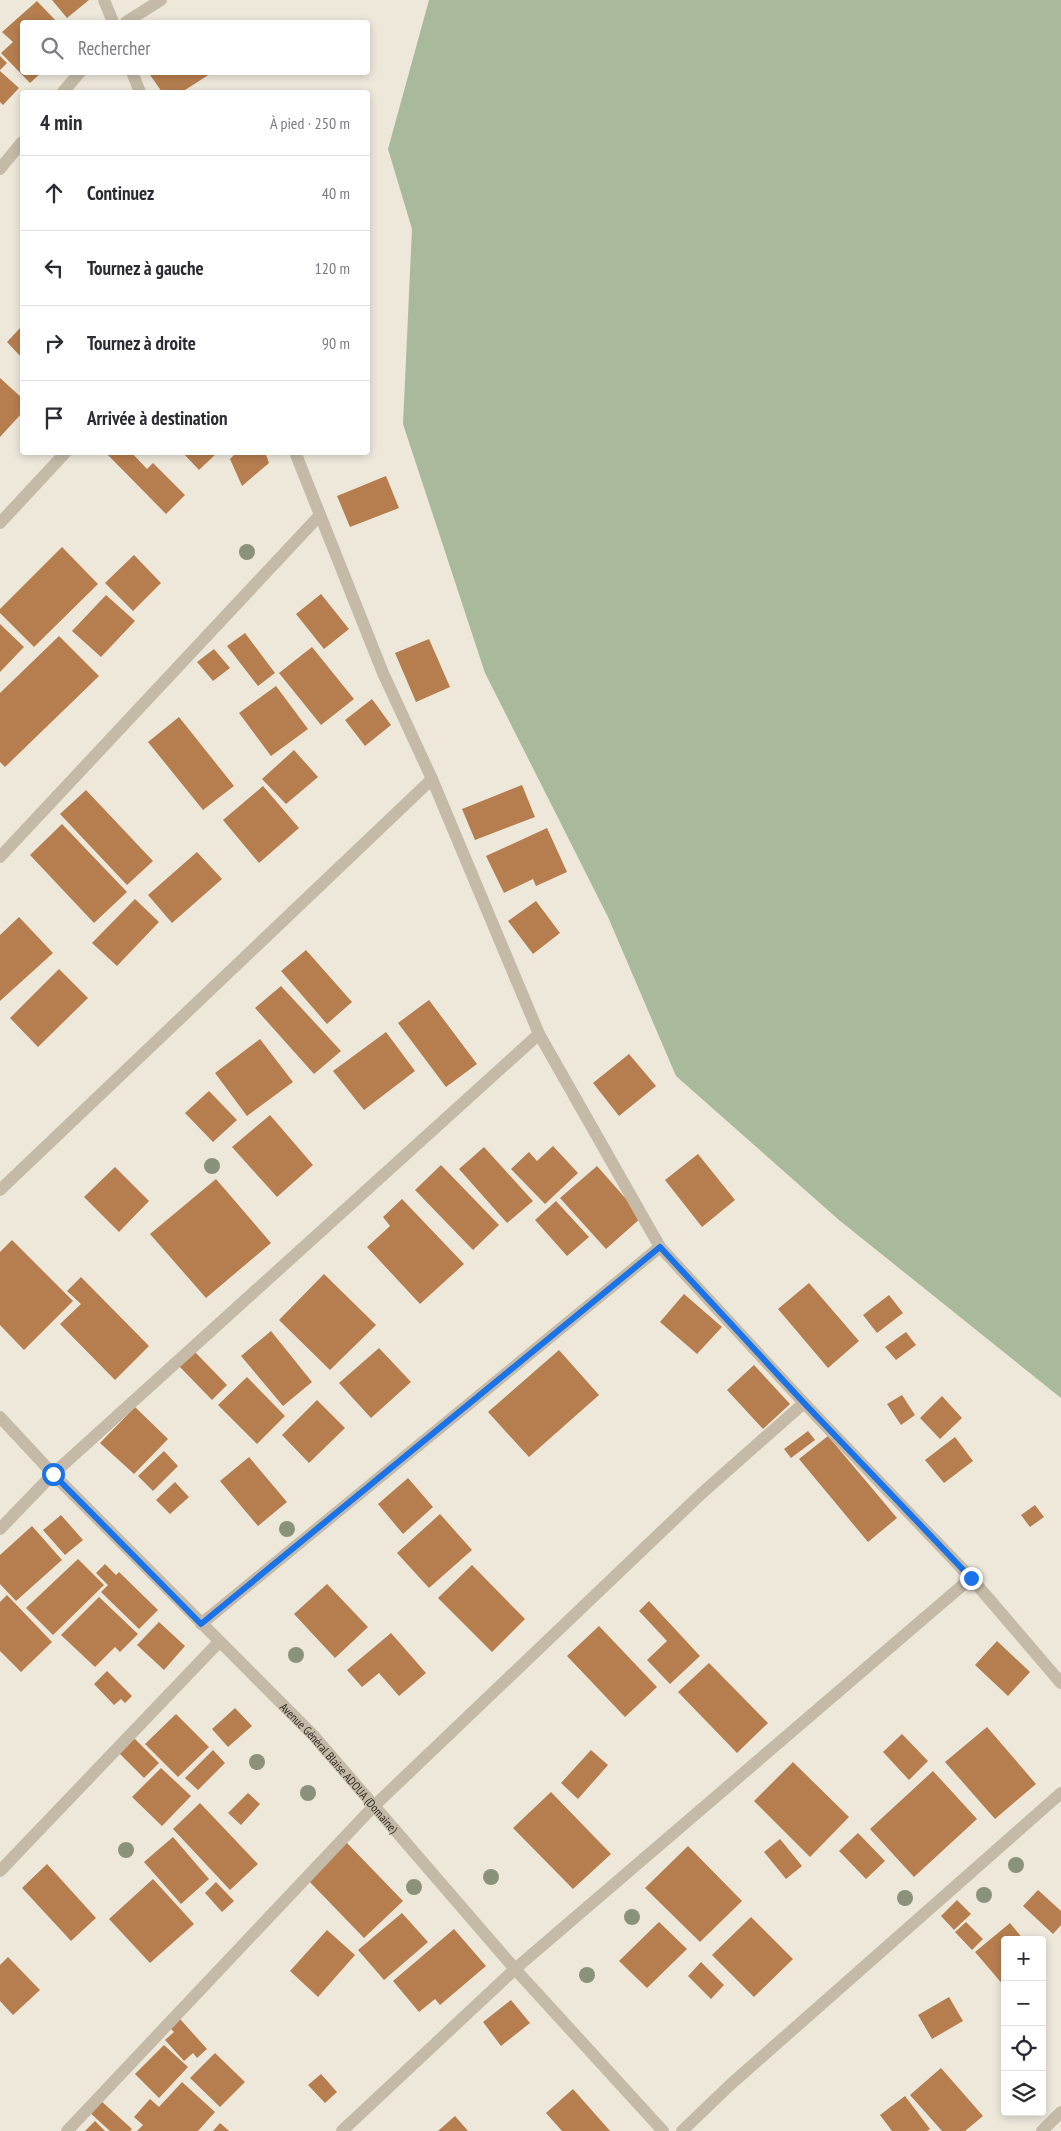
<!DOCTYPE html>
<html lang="fr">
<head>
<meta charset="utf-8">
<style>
	:root { --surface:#fff; --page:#f2f2f3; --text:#2b2b33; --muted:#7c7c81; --line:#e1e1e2 }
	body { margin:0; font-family:"PT Sans Narrow",sans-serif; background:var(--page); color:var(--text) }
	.controls { position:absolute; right:15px; bottom:15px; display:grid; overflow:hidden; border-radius:5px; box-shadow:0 2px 8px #0003 }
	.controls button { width:45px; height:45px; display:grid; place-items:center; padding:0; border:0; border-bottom:1px solid var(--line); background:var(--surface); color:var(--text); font:25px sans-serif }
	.stop { position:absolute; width:15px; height:15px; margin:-11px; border:4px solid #1a73e8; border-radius:50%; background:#fff }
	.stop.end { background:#1a73e8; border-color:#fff; box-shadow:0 1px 5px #0008 }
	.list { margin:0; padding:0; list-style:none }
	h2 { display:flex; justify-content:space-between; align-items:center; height:65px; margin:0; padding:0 20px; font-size:21px }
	h2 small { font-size:16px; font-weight:400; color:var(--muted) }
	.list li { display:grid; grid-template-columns:32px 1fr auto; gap:15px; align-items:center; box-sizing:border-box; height:75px; padding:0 20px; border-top:1px solid var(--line) }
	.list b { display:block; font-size:19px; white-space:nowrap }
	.list em { font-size:16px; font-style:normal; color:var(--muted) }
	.icon { flex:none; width:28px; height:28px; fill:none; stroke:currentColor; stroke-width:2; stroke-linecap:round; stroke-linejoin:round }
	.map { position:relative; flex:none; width:1061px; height:2131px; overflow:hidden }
	.search { position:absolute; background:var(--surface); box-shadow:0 2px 8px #0003; left:20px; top:20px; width:350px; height:55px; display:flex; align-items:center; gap:12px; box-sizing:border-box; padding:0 18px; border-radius:5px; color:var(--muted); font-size:19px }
	.panel { position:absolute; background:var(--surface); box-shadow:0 2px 8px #0003; left:20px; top:90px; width:350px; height:365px; border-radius:5px }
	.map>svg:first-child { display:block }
</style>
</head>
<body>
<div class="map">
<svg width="1061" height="2131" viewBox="0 0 1061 2131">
	<rect width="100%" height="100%" fill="#ede8da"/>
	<polygon fill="#a9ba9c" points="429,0 1061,0 1061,1398 839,1220 676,1076 608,917 485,673 403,424 412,229 388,149"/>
	<g fill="#b67e4f">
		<polygon points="52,0 89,0 67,18"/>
		<polygon points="37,1 57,22 22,22 22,72 42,72 30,83 1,53 13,42 2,32"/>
		<polygon points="0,56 7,63 0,70"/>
		<polygon points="0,71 19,88 3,105 0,102"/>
		<polygon points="148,72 213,72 182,92 162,92"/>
		<polygon points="22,326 22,358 7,342"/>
		<polygon points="0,378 22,398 22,413 0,437"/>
		<polygon points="109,452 131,452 147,469 153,463 185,495 166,514 107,454"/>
		<polygon points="182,452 218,452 199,470"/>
		<polygon points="237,452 265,452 269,463 242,486 230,459"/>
		<polygon points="386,476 399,508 350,527 337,496"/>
		<polygon points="62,547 98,584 34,647 0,613 0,609"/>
		<polygon points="134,555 161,583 133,611 105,583"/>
		<polygon points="321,594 349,629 324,649 296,614"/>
		<polygon points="106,595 135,621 101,657 72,631"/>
		<polygon points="0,624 24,647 0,672"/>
		<polygon points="245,633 275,673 258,686 227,646"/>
		<polygon points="59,636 99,676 5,767 0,762 0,693"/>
		<polygon points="429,639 450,687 416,702 395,653"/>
		<polygon points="312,647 354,699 321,725 279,673"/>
		<polygon points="214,649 230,668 213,681 197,662"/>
		<polygon points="276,686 308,729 271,756 239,713"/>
		<polygon points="372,699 391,725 365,746 345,720"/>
		<polygon points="179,717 234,786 203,810 148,742"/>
		<polygon points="294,750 318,777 286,804 262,779"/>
		<polygon points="522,785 535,817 475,840 462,809"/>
		<polygon points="263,786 299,828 259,863 223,820"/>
		<polygon points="86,790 153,861 127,885 60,814"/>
		<polygon points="62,824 127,892 94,923 30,855"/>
		<polygon points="547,828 567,872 536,886 533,879 504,893 486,856"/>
		<polygon points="197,852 222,879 172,923 148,895"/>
		<polygon points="135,899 159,922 117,966 92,943"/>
		<polygon points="536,901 560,933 533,954 508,921"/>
		<polygon points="19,917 53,953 0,1001 0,935"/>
		<polygon points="306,950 352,1002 327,1024 281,971"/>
		<polygon points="59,969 88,998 38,1047 10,1018"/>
		<polygon points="281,986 341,1051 314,1074 255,1008"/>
		<polygon points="429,1000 477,1064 446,1087 398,1023"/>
		<polygon points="386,1032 415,1071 364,1110 333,1071"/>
		<polygon points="260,1039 293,1082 247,1116 215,1073"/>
		<polygon points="629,1054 656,1086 619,1116 593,1083"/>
		<polygon points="209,1091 237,1120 213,1142 185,1113"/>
		<polygon points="270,1115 313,1165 277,1197 232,1147"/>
		<polygon points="553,1146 578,1173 545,1204 511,1169 529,1152 537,1161"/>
		<polygon points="484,1147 533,1201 507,1223 459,1169"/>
		<polygon points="698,1154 735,1200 702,1227 665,1180"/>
		<polygon points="441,1165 499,1225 473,1250 415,1190"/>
		<polygon points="597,1166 642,1217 606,1249 560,1198"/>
		<polygon points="115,1167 149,1201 119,1232 84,1197"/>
		<polygon points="216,1179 271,1243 206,1298 150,1234"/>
		<polygon points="402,1199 464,1264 420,1304 367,1247 390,1226 383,1217"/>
		<polygon points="556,1201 589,1237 567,1256 535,1220"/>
		<polygon points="12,1240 73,1301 24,1350 0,1325 0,1252"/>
		<polygon points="324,1274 376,1325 330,1370 279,1320"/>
		<polygon points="81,1277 149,1346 115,1380 60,1324 81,1304 67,1291"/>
		<polygon points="809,1283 859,1341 828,1368 778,1309"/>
		<polygon points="684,1294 722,1327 697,1354 660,1322"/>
		<polygon points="889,1295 903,1313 877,1333 863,1315"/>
		<polygon points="271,1331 312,1382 283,1406 241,1356"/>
		<polygon points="906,1332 916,1345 896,1360 885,1347"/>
		<polygon points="379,1348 411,1382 371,1418 339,1383"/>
		<polygon points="559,1350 599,1395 529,1457 488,1412"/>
		<polygon points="194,1351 227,1385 212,1400 179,1366"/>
		<polygon points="754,1365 790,1404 763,1429 727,1390"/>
		<polygon points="247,1377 285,1416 257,1444 218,1405"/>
		<polygon points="902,1395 915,1415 901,1425 887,1404"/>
		<polygon points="942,1396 962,1418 940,1439 920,1418"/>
		<polygon points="317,1400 345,1428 309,1463 282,1435"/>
		<polygon points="135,1407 168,1439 134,1474 100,1443"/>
		<polygon points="808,1431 815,1440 791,1458 784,1449"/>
		<polygon points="828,1436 897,1518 868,1542 799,1459"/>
		<polygon points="955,1437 973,1461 944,1483 925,1460"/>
		<polygon points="164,1451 178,1466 153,1491 138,1476"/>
		<polygon points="249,1457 287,1502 258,1526 220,1481"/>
		<polygon points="408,1478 433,1507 403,1534 378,1504"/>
		<polygon points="175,1482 189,1497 170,1514 156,1500"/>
		<polygon points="1035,1505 1044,1517 1030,1527 1021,1515"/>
		<polygon points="440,1514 472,1550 429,1588 397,1553"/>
		<polygon points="61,1515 83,1540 65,1555 43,1530"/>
		<polygon points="32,1526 62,1560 16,1601 0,1584 0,1555"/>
		<polygon points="78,1559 104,1585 53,1635 26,1608"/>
		<polygon points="105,1564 116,1575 119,1572 158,1610 139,1629 101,1592 108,1585 96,1573"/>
		<polygon points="472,1565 525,1619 492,1652 438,1598"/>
		<polygon points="327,1584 368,1627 335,1658 294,1614"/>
		<polygon points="7,1595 52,1642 21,1672 0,1651 0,1602"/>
		<polygon points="99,1597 138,1634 120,1652 115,1647 95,1667 61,1635"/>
		<polygon points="649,1601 700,1656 670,1684 647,1660 667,1641 639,1611"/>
		<polygon points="159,1622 185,1646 164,1670 137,1645"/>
		<polygon points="599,1626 657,1687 625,1717 567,1656"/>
		<polygon points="391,1633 426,1673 399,1696 379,1673 362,1687 347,1670"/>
		<polygon points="997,1641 1030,1672 1008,1696 975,1665"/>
		<polygon points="709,1663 768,1723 737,1753 678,1692"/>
		<polygon points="107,1671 132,1696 125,1703 121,1699 114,1705 94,1684"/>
		<polygon points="235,1708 252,1726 228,1747 212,1729"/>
		<polygon points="176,1714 209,1747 178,1777 145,1744"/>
		<polygon points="987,1727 1036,1784 995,1819 945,1762"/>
		<polygon points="902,1734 928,1761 909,1780 883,1752"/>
		<polygon points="134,1738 159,1763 144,1778 119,1753"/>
		<polygon points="213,1750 225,1763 198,1790 185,1778"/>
		<polygon points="591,1750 608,1765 578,1799 561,1783"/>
		<polygon points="793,1762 849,1817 810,1857 754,1801"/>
		<polygon points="161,1768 191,1796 162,1826 132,1797"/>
		<polygon points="933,1771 977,1819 914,1877 870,1829"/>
		<polygon points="551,1792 611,1854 573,1889 513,1828"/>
		<polygon points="248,1793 260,1804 241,1825 228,1813"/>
		<polygon points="200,1803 258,1864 230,1890 173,1829"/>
		<polygon points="858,1833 885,1861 866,1879 839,1851"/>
		<polygon points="173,1837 209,1879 181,1904 144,1862"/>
		<polygon points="780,1839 802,1866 786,1879 764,1852"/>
		<polygon points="346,1842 403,1901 364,1938 307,1879"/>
		<polygon points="688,1846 742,1901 700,1942 645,1888"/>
		<polygon points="47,1864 96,1918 71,1941 22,1888"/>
		<polygon points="153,1879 194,1924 150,1963 109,1919"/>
		<polygon points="216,1882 234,1901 222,1912 205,1893"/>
		<polygon points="1038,1890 1061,1911 1061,1925 1053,1934 1023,1906"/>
		<polygon points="957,1900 971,1914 954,1930 941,1916"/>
		<polygon points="402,1913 428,1942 384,1980 358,1950"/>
		<polygon points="751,1917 793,1959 754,1997 712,1955"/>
		<polygon points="659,1922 687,1949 647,1988 619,1961"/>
		<polygon points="966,1922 983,1939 972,1950 955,1932"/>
		<polygon points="1010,1923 1024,1940 1005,1940 1005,1987 975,1952"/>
		<polygon points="454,1929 486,1966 440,2005 435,1999 419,2012 393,1981"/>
		<polygon points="327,1930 355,1955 318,1997 290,1971"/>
		<polygon points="8,1957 40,1990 13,2015 0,2001 0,1965"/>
		<polygon points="701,1962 724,1985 711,1999 688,1976"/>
		<polygon points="949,1997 963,2021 932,2039 918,2015"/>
		<polygon points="511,2000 530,2023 501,2046 483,2022"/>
		<polygon points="180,2019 207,2049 197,2058 193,2053 184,2061 165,2040 174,2032 170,2028"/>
		<polygon points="164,2045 188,2067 159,2098 135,2074"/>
		<polygon points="215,2053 245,2082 220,2107 190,2078"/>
		<polygon points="941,2068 983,2116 965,2131 942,2131 910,2095"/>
		<polygon points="321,2074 337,2092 325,2103 308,2085"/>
		<polygon points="182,2082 215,2112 198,2131 137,2131 143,2125 134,2117 150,2099 159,2107"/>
		<polygon points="573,2089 610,2131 562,2131 546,2113"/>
		<polygon points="905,2096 930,2129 927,2131 892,2131 880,2115"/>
		<polygon points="99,2099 132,2129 130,2131 110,2131 88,2111"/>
		<polygon points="455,2116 468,2131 438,2131"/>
		<polygon points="95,2121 105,2131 85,2131"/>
		<polygon points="220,2123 229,2131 213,2131"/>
	</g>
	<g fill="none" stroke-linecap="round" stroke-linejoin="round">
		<g stroke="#c4baa7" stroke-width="12">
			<polyline points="104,0 113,22"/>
			<polyline points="126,22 161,0"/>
			<polyline points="132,72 140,92"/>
			<polyline points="63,92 80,72"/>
			<polyline points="0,169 22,142"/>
			<polyline points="295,452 383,673 432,779 539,1034 660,1247 804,1403 971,1578 1061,1683"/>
			<polyline points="0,523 66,452"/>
			<polyline points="0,857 320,515"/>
			<polyline points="0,1190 432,779"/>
			<path id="s1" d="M0,1417L53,1474L313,1735L515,1969L663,2131"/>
			<polyline points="0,1529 53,1474 539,1034"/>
			<polyline points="201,1624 660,1247"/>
			<polyline points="0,1871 219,1642"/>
			<polyline points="67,2131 373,1807 701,1494 804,1403"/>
			<polyline points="342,2131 515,1969 971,1578"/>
			<polyline points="682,2131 730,2085 1061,1793"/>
			<polyline points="1042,2131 1061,2112"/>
		</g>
	</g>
	<g fill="#8b927b">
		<circle cx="247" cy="552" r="8"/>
		<circle cx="212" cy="1166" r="8"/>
		<circle cx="287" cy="1529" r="8"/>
		<circle cx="296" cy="1655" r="8"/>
		<circle cx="257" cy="1762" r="8"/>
		<circle cx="308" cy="1793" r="8"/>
		<circle cx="126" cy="1850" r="8"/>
		<circle cx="1016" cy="1865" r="8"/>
		<circle cx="491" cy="1877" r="8"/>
		<circle cx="414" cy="1887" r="8"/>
		<circle cx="984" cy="1895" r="8"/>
		<circle cx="905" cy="1898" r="8"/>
		<circle cx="632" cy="1917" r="8"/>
		<circle cx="587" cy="1975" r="8"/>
	</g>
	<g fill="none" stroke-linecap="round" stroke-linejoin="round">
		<polyline stroke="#1a73e8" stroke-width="6" points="53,1474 201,1624 660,1247 804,1403 971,1578"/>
	</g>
	<g text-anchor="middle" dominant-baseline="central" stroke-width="4" stroke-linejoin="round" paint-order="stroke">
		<g font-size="12" fill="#312c27" stroke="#f6f2e5">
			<text stroke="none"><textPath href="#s1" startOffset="488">Avenue Général Blaise ADOUA (Domaine)</textPath></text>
		</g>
	</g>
</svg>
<div class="controls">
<button>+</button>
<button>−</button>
<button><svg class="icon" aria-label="locate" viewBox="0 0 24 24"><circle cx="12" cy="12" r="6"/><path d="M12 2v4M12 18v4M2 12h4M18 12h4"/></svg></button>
<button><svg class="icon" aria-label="layers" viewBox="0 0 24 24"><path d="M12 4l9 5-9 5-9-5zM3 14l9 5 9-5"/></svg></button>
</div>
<div class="stop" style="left:53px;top:1474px"></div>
<div class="stop end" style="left:971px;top:1578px"></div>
<div class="search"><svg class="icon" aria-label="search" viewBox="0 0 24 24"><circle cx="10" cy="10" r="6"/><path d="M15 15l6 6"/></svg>Rechercher</div>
<section class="panel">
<h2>4 min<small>À pied · 250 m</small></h2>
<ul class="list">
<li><svg class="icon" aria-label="ahead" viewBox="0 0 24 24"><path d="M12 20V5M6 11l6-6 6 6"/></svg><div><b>Continuez</b></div><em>40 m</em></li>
<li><svg class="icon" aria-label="left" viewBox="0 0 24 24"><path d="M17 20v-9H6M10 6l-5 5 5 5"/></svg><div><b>Tournez à gauche</b></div><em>120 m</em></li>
<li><svg class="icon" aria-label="right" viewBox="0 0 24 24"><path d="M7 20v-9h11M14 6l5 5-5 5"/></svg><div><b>Tournez à droite</b></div><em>90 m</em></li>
<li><svg class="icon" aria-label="arrive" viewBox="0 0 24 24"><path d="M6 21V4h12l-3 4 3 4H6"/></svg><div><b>Arrivée à destination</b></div></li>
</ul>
</section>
</div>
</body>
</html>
